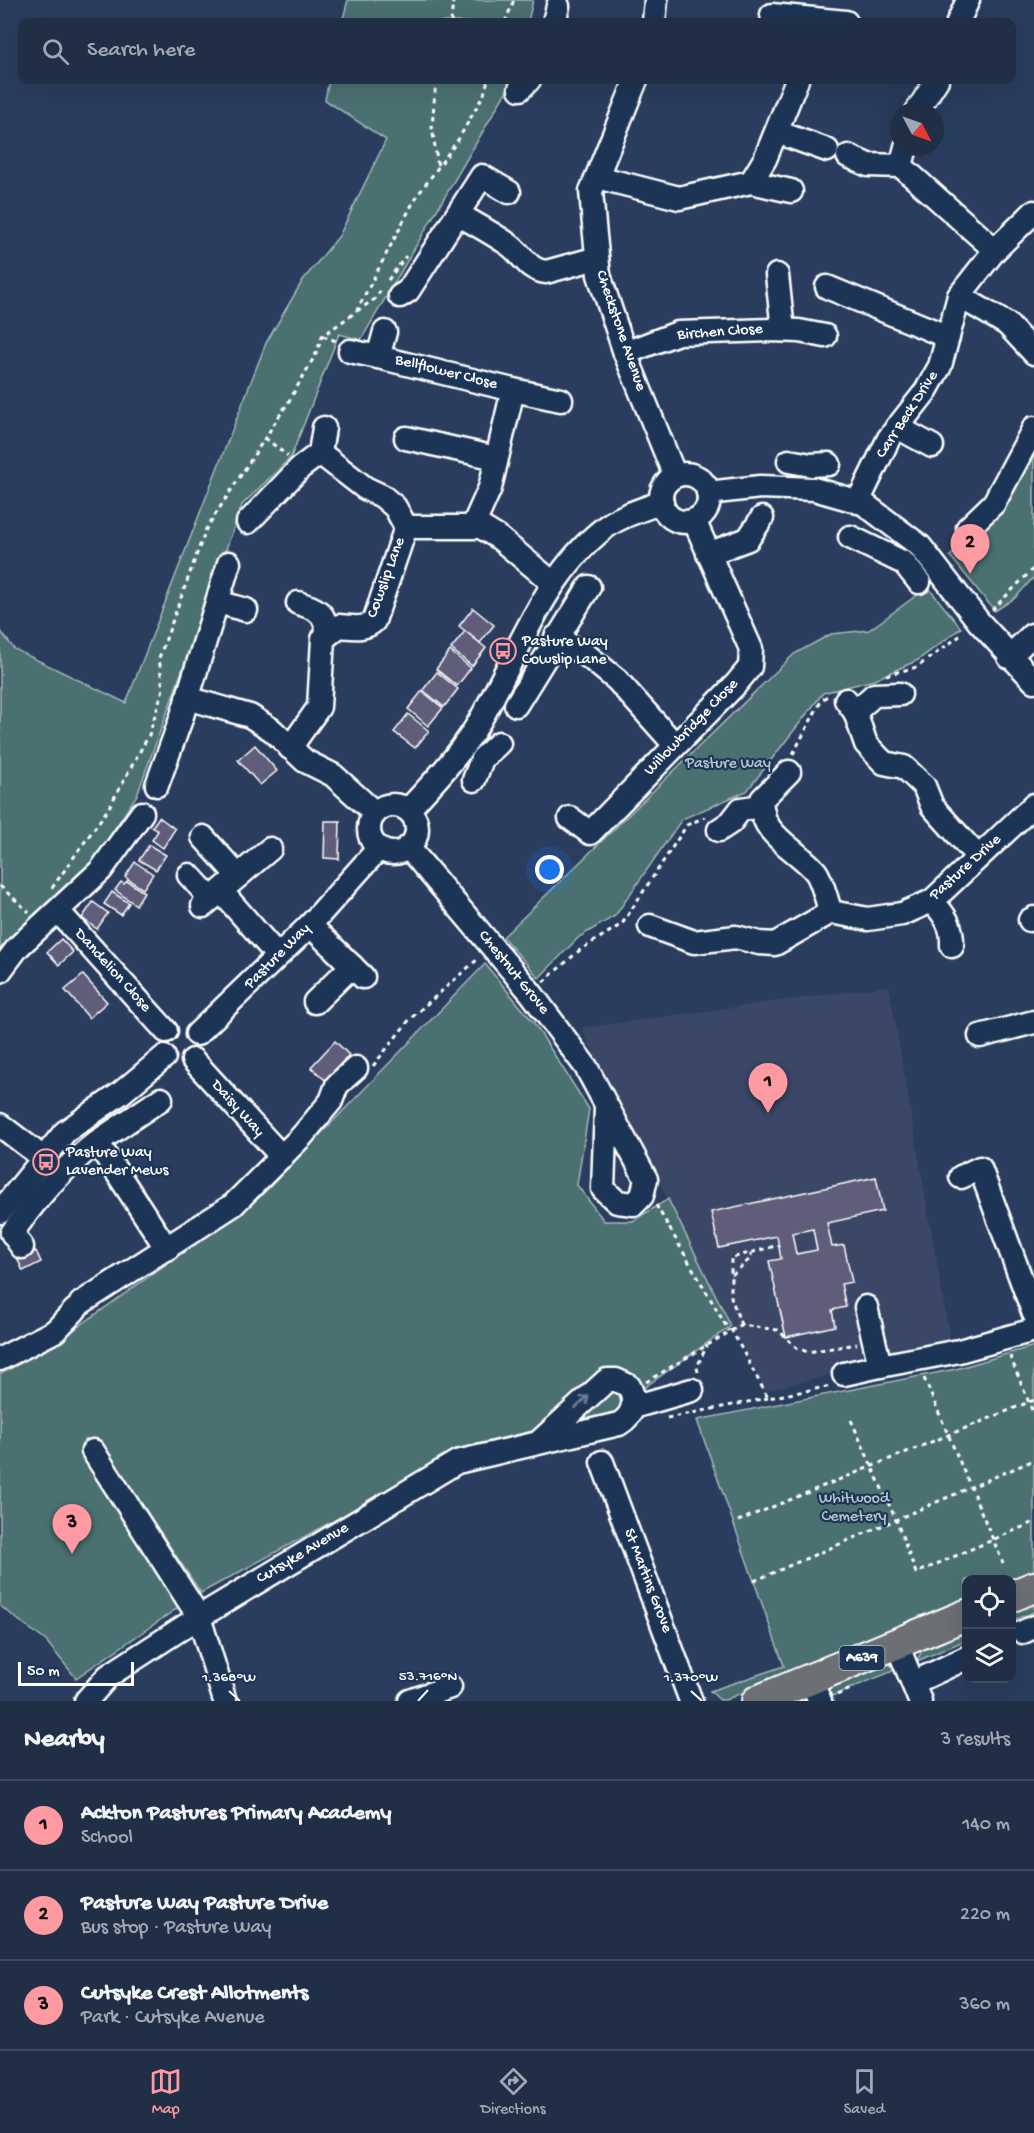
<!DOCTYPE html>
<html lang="en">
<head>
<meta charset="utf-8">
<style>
	:root { --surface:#202e46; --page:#2d3a51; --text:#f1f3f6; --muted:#a2a8b3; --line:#3d4a5f; --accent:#ff9aa2 }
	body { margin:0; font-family:"Gochi Hand",sans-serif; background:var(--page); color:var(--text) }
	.controls { position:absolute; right:18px; bottom:18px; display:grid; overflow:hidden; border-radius:12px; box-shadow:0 6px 24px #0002 }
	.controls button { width:54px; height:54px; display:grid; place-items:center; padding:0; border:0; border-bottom:2px solid var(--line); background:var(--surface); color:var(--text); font:30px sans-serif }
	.compass { position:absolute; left:890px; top:102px; width:54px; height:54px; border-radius:50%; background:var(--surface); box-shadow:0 6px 24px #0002; rotate:131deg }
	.scale { position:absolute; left:18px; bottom:15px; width:116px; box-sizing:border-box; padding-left:6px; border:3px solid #fff; border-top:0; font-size:16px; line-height:21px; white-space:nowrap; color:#fff; -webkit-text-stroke:4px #1d3557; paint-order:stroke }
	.you { position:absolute; left:550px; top:870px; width:21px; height:21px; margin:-15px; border:4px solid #fff; border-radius:50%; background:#1a73e8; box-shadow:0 0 0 9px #1a73e833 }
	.badge { display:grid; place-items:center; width:39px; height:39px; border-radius:50%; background:var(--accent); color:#111; font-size:20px; font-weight:700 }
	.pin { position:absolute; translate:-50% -50px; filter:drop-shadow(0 2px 3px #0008) }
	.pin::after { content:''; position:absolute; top:32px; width:21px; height:18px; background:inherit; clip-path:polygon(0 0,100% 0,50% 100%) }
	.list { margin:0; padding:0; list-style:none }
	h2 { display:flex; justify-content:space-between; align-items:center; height:78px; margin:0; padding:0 24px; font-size:26px }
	h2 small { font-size:20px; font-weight:400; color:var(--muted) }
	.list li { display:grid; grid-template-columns:39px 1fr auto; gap:18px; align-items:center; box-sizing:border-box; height:90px; padding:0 24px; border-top:2px solid var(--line) }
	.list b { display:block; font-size:22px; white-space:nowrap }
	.list p { margin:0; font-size:20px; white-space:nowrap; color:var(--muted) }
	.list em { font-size:20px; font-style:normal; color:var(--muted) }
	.icon { flex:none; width:33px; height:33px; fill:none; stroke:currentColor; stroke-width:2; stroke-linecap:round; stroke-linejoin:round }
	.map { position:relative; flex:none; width:1034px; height:1701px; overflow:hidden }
	.search { position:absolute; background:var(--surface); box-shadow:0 6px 24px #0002; left:18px; right:18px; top:18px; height:66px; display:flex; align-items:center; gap:15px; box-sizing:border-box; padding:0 21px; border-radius:12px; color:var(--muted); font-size:22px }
	.sheet { height:348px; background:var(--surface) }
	nav { display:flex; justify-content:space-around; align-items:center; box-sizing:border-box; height:84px; border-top:2px solid var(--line); background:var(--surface); font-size:16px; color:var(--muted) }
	nav a { display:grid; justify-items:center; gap:3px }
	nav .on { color:var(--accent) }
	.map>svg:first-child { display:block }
</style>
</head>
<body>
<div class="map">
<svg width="1034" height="1701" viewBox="0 0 1034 1701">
	<rect width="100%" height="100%" fill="#2a3d5e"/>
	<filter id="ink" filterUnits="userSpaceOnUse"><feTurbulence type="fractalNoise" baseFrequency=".0167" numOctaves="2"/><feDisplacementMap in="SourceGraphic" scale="12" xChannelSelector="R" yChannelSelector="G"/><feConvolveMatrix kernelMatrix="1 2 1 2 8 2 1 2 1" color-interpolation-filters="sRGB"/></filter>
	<g filter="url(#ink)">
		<polygon fill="#3a4766" points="889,986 951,1344 765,1391 581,1028"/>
		<g fill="#4c7072" stroke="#a6b8b8" stroke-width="1.5">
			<polygon points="348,0 533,0 528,22 342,22"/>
			<polygon points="329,80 513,80 361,340 339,334 291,457 242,505 137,795 90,866 0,953 0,630 14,649 126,703 266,343 303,280 339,236 386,140 325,100"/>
			<polygon points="1034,449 1034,577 1015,598 995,611 950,556 1001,503"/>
			<polygon points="928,587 961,628 918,660 874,680 823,693 747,791 682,819 615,916 579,937 539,978 503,937 794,654 831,634 869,630"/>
			<polygon points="485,964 534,1023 589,1109 577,1185 604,1221 633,1221 668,1199 731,1326 638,1392 613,1370 585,1385 530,1435 452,1456 201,1593 98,1439 81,1455 179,1607 76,1678 46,1641 0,1606 0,1374 47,1349 259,1198"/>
			<polygon points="1034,1346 1034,1570 1011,1579 966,1580 966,1598 725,1700 720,1700 710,1691 784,1666 697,1420 956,1369"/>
			<polygon points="604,1389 620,1391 624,1398 617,1416 571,1428"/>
			<polygon points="1034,1597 1034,1612 1012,1621 1012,1606"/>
			<polygon points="966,1626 966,1640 917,1661 924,1646"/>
			<polygon points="884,1661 898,1669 820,1701 784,1701"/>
		</g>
		<g fill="#605d7a" stroke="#fff" stroke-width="1.5" fill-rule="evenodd">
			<polygon points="473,608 494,625 480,643 459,626"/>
			<polygon points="465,631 486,648 472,666 451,649"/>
			<polygon points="450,651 471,668 457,686 436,669"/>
			<polygon points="437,672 458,689 444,707 423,690"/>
			<polygon points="422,691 443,708 428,726 408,709"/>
			<polygon points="408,714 429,731 415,748 394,732"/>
			<polygon points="255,745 277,771 260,785 238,760"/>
			<polygon points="159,817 175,829 163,848 152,840 158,831 152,827"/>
			<polygon points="325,821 340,821 339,859 324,858"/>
			<polygon points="149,845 166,855 156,870 139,860"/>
			<polygon points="135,862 153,874 143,889 125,877"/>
			<polygon points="127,881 144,892 136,905 115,890 121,882 124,884"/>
			<polygon points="112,892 129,903 121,915 104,904"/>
			<polygon points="93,902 108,913 97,929 82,918"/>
			<polygon points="61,939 73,952 59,965 47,952"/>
			<polygon points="83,975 107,1002 89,1018 65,990"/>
			<polygon points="335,1041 349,1055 325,1080 311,1067"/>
			<path d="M876,1177L883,1211L827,1223L832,1247L844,1245L852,1282L841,1284L846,1307L832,1310L835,1326L786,1337L769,1261L781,1259L777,1236L719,1248L711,1212ZM813,1229L817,1250L796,1254L792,1233Z"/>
			<polygon points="36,1251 41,1262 23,1271 18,1260"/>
		</g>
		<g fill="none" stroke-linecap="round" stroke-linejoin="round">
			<g stroke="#fff" stroke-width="27">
				<g id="minor">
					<polyline points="772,15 846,22"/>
					<polyline points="554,22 558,6"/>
					<polyline points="654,22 656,0"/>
					<polyline points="958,22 968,0"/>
					<polyline points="636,80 591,191 594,225 599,275 625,353 675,476"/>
					<polyline points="520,89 529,80"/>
					<polyline points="917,111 937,80"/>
					<polyline points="777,132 827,150"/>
					<polyline points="906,147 901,166 995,250"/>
					<polyline points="848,156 868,165 901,166"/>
					<polyline points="597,177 679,198 751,182 765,159 797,80"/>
					<polyline points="751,182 791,191"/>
					<path d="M458,214C475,224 492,233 508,244C523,254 527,270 546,272L597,258"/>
					<polyline points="777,275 783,330"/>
					<polyline points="827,287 948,337"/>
					<polyline points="400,296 408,291 482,176 509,192"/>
					<polyline points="959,296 1007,324 1034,353"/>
					<polyline points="385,332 378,357 513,390 490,488 473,526"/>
					<polyline points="350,351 378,357"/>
					<polyline points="625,353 678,333 773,330 799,331 825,336"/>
					<polyline points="513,390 561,400"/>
					<polyline points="897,427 932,446"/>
					<polyline points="406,438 496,458"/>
					<polyline points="320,453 365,488 382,496 395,507 406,527"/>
					<polyline points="789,461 811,465 829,464"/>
					<circle cx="685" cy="498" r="24"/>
					<polyline points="708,493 760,487 814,489 863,503 920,546 979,622 1034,681"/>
					<polyline points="858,502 889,438 926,391 940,366 959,296 995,250 1034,212"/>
					<polyline points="248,522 300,468 320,453 324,428"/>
					<polyline points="406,527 481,527 499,538 553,583"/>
					<polyline points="968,528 994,503 1034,428"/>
					<polyline points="850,537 904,563 919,582"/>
					<polyline points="708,554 748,539 762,518"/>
					<polyline points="218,602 246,610"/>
					<path d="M298,603C317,609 326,612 327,634"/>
					<polyline points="556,637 589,657 617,680 675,745"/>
					<polyline points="1009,657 1032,635"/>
					<polyline points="187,698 250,716 272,730 305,761 333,775 375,813"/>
					<polyline points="846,700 855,712 866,744 884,763 904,767 924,786 932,806 977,856"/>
					<polyline points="516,705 589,587"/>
					<polyline points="855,712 874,695 900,694"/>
					<path d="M290,748L319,707L323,639L339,626C352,627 365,630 374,621L406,527"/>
					<path d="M789,772L762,799C757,834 799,850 816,872C823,882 826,900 831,912"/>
					<polyline points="474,780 482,759 499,743"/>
					<polyline points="157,785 181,719 229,563"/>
					<circle cx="393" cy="829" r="24"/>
					<path d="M408,810C432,784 456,759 475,729C517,660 540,577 607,526C622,515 644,509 662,502"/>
					<polyline points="570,818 590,833 736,684 750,667 751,649 694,520"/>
					<polyline points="719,830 731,822 741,809 755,807 763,812"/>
					<polyline points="203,837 238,876"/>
					<polyline points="408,847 531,993 586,1067 646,1179 642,1196 634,1204 617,1202 603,1189 606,1107"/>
					<polyline points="189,875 211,899"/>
					<polyline points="221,891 277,955"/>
					<path d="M932,901C945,915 953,926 952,946"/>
					<polyline points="203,906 270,849"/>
					<polyline points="58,911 166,1031"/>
					<polyline points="1030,920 1034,918"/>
					<polyline points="310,925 363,977"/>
					<polyline points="650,926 694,942 736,937 759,943 775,944 831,912 868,919 902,914 932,901 1034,805"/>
					<polyline points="0,971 18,947 101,870 142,813"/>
					<polyline points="315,1002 352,966"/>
					<polyline points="197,1034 310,925 379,848"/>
					<polyline points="980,1036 1034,1022"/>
					<polyline points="193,1060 282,1157"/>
					<polyline points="161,1099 97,1142 167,1249"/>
					<polyline points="0,1125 42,1157"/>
					<polyline points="961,1177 980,1168 1034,1314"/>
					<polyline points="0,1212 65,1132 121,1093 164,1057"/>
					<path d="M22,1247L12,1233C40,1194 59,1172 97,1142"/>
					<polyline points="81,1303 233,1205 302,1136 331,1101 337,1085 356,1068"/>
					<polyline points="866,1307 880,1366 959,1351 1034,1330"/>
					<polyline points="0,1359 55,1331 75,1310"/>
					<polyline points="844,1374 880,1366"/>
					<polyline points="633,1407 692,1390"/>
					<polyline points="93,1451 199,1617 225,1701"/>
					<polyline points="602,1462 691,1701"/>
					<polyline points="1023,1632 1034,1627"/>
					<polyline points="897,1644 920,1701"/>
					<polyline points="810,1679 820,1701"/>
					<polyline points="913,1683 966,1658"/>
					<path d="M86,1701L108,1676L199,1617L457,1462L619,1424C634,1415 637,1401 629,1386L616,1380H607L539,1442"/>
					<polyline points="410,1701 450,1687"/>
				</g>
			</g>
			<g stroke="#fff" stroke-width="34">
				<g id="major">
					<polyline points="1012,1596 1034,1587"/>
					<polyline points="757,1701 966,1615"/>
				</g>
			</g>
			<g stroke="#fff" stroke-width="3" stroke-dasharray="4.5 4.5" stroke-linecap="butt">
				<polyline points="451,22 453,0"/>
				<polyline points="505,22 514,0"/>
				<polyline points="436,80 432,127 438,167"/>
				<polyline points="388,280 406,256"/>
				<polyline points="357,311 375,299 381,290"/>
				<polyline points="323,336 336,341"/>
				<polyline points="265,438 288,456"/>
				<polyline points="992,610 1034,568"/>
				<polyline points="886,675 917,667 964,633"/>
				<polyline points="793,754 821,701 827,696"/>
				<polyline points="0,886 29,912"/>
				<polyline points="52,888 108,809 149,735 163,689 159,658 206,529 289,401 317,352 322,336 356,312 415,199 458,140 484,94 488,80"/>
				<polyline points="543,982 580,950 622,924 687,825 705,817"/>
				<polyline points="373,1066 410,1019 479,958"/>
				<polyline points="656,1205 729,1331"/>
				<polyline points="732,1275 751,1258 751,1253"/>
				<polyline points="741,1325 731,1297 731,1258 779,1245"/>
				<polyline points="731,1329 768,1398 831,1386"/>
				<polyline points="1010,1356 1034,1415"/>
				<polyline points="698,1372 697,1367 707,1345"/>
				<polyline points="924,1378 1003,1563"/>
				<polyline points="646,1382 741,1325 778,1330 797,1348 808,1352 857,1344"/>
				<polyline points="667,1418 768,1398"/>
				<polyline points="851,1420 896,1520 916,1573 1034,1522"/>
				<polyline points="738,1521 1034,1400"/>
				<polyline points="754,1581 1034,1460"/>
				<polyline points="837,1695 855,1687"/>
			</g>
			<use href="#minor" stroke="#1d3557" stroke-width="22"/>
			<use href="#major" stroke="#6c6f75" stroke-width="30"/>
		</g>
		<defs><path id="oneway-shaft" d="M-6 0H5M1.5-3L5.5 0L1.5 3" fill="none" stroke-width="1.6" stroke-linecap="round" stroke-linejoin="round" transform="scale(1.5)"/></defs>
		<use stroke="#6c7c92" href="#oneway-shaft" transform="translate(582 1402) rotate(-42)"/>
	</g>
	<path fill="none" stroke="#fff" stroke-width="2" d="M229,1691L240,1701M691,1691L702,1701M418,1701L428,1690"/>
	<defs>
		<g id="bus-ring" transform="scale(1.35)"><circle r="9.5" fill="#1d3557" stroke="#ff9aa2" stroke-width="1.5"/><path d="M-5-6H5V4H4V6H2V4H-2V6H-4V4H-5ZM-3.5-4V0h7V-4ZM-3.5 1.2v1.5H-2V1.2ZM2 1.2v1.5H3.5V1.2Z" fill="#ff9aa2"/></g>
	</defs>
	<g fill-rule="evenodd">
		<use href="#bus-ring" x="503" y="651"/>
		<use href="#bus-ring" x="46" y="1162"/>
	</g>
	<g text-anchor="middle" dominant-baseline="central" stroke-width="4.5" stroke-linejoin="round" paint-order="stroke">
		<rect fill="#1d3557" stroke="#bbc2cd" stroke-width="1.5" x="839.5" y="1646" width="45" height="24" rx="4.5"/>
		<g font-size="15" font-weight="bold" fill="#fff">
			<text x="862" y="1658">A639</text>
		</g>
		<g font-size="16" fill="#fff" stroke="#1d3557">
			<text transform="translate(620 331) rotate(71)">Checkstone Avenue</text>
			<text transform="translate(720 333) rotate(-4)">Birchen Close</text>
			<text transform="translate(446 373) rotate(14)">Bellflower Close</text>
			<text transform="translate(908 415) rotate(-57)">Carr Beck Drive</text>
			<text transform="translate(387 578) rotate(-70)">Cowslip Lane</text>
			<text transform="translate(692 728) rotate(-46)">Willowbridge Close</text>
			<text transform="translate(966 868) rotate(-42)">Pasture Drive</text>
			<text transform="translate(278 957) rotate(-45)">Pasture Way</text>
			<text transform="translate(112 971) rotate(48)">Dandelion Close</text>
			<text transform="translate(513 973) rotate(51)">Chestnut Grove</text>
			<text transform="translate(237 1109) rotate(48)">Daisy Way</text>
			<text transform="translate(303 1554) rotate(-31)">Cutsyke Avenue</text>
			<text transform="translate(647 1581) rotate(69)">St Martins Grove</text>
		</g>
		<g font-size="16" fill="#fff" stroke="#1d3557" text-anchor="start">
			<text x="522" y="642">Pasture Way<tspan x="522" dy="18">Cowslip Lane</tspan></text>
			<text x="66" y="1153">Pasture Way<tspan x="66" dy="18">Lavender Mews</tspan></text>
		</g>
		<g font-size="16" fill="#b7c6c7" stroke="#1d3557">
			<text x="728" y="764">Pasture Way</text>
			<text x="854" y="1499">Whitwood<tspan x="854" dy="18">Cemetery</tspan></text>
		</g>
	</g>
	<g font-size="15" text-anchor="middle" fill="#fff" stroke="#1d3557" stroke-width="4.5" stroke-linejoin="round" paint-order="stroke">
		<text x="428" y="1680">53.716°N</text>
		<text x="229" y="1681">1.368°W</text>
		<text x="691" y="1681">1.370°W</text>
	</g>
</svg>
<div class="controls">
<button><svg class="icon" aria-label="locate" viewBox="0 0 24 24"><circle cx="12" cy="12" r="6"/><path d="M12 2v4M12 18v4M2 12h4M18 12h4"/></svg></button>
<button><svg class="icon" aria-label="layers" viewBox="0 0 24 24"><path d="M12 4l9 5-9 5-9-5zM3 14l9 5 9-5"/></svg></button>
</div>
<svg class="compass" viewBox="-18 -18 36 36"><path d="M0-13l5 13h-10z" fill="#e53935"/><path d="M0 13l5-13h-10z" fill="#a2a8b3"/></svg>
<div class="scale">50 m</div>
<div class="you"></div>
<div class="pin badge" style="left:768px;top:1113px">1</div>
<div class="pin badge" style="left:970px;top:574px">2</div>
<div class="pin badge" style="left:72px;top:1554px">3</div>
<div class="search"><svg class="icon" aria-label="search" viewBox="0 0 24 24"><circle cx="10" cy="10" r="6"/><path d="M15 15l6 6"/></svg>Search here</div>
</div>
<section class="sheet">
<h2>Nearby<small>3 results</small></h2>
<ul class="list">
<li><span class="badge">1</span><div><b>Ackton Pastures Primary Academy</b><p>School</p></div><em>140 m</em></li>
<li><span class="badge">2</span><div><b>Pasture Way Pasture Drive</b><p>Bus stop · Pasture Way</p></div><em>220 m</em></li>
<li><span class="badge">3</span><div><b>Cutsyke Crest Allotments</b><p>Park · Cutsyke Avenue</p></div><em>360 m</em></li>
</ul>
</section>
<nav>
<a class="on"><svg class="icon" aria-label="map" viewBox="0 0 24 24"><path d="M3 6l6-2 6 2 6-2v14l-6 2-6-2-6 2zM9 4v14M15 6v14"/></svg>Map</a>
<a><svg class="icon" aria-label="directions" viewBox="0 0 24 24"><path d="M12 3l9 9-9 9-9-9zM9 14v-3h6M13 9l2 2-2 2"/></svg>Directions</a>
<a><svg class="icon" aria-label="saved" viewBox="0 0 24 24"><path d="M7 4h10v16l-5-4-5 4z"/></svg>Saved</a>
</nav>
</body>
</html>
